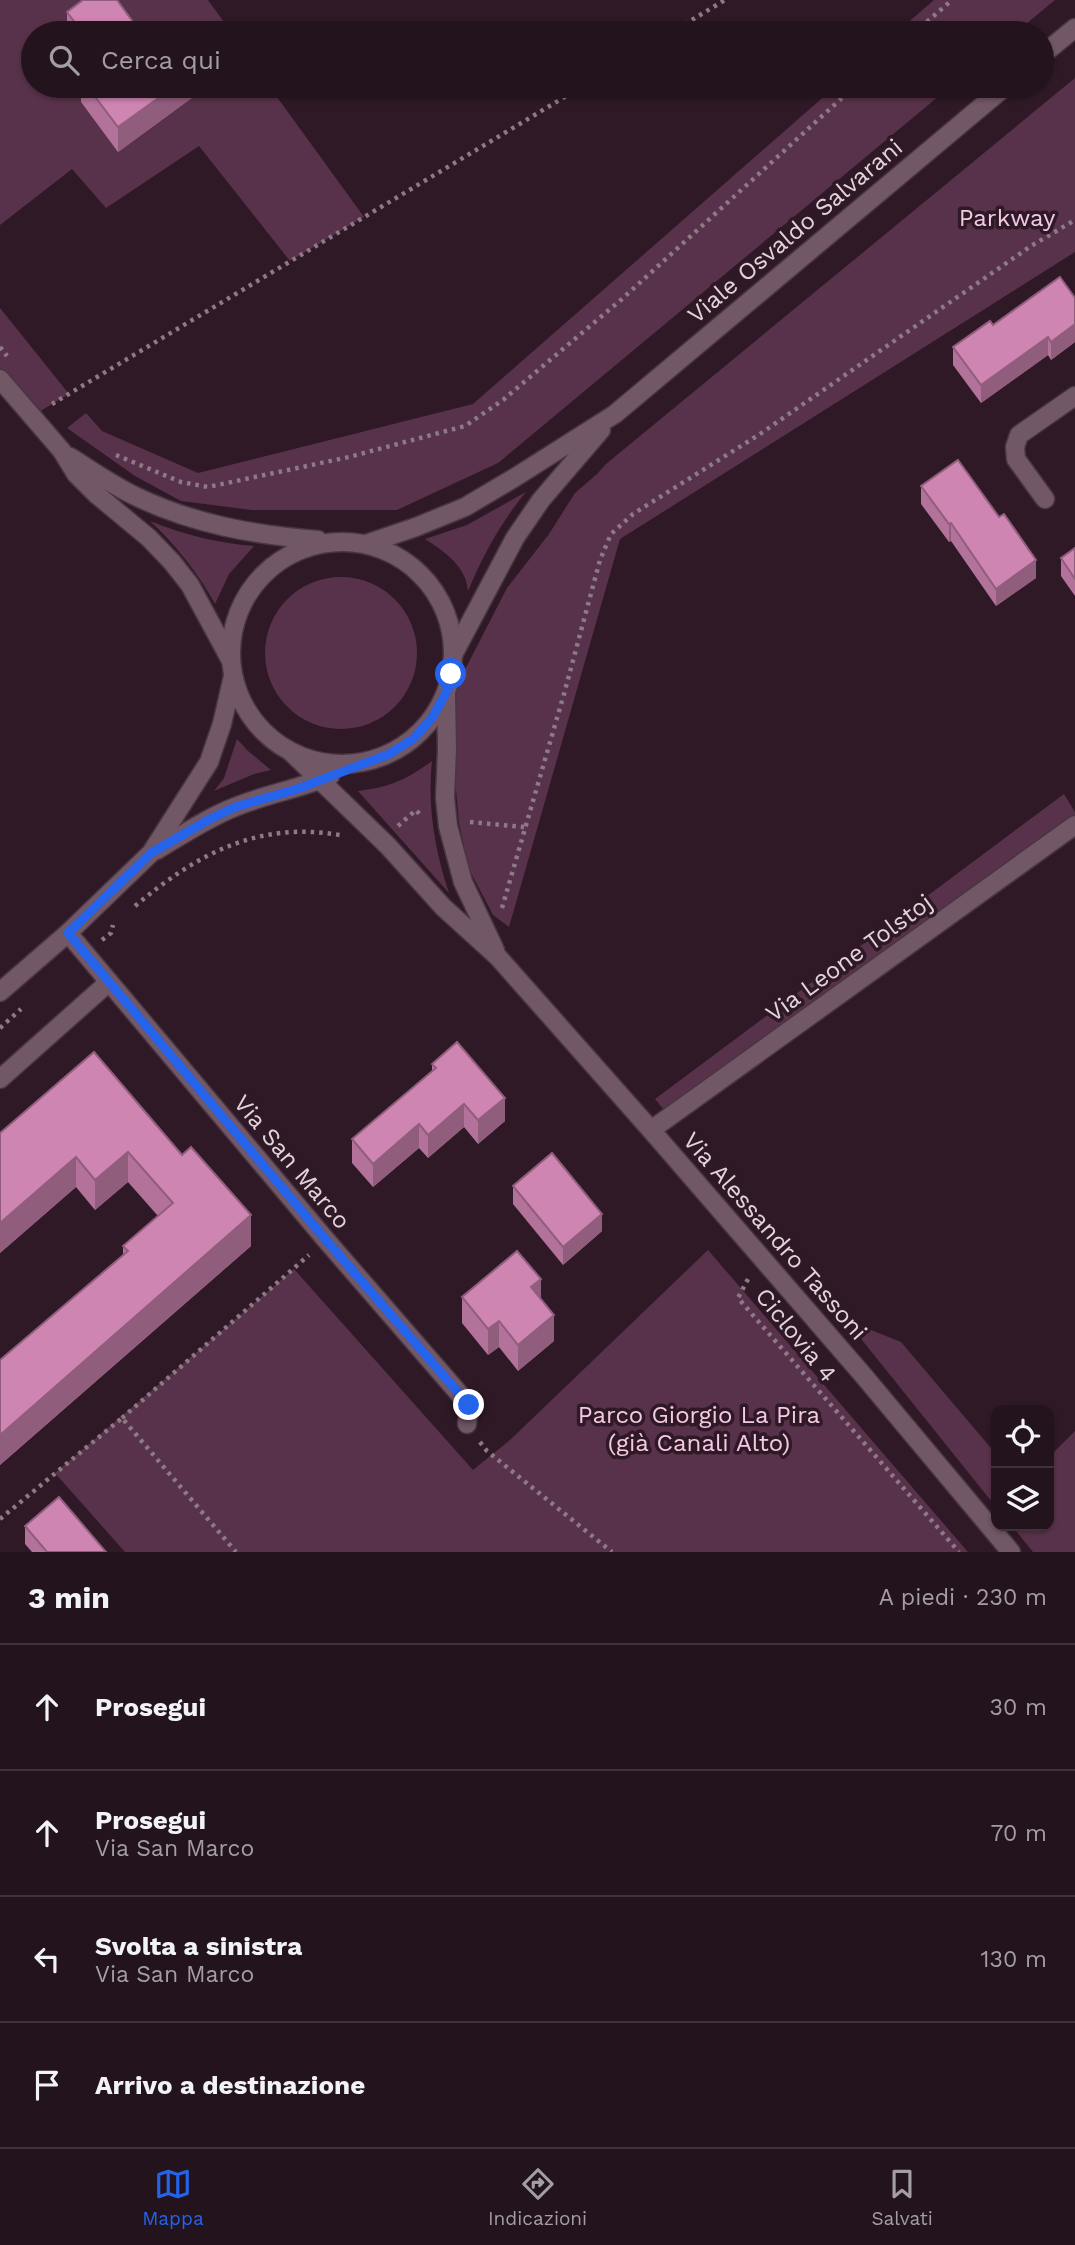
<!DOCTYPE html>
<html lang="it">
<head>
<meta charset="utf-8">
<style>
	:root { --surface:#23131d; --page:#2f202a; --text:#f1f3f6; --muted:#a39ea4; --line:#40323b; --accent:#2563eb }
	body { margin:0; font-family:"Work Sans",sans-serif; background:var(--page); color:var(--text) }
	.controls { position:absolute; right:21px; bottom:21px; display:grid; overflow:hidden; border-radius:14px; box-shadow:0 2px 5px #0004 }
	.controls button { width:63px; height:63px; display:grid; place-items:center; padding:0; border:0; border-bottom:2px solid var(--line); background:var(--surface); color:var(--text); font:35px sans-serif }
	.stop { position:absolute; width:21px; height:21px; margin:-16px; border:5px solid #2563eb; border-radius:50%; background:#fff }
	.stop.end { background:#2563eb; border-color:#fff; box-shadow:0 2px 7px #0008 }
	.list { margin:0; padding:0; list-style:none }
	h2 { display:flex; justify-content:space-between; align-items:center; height:91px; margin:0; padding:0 28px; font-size:30px }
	h2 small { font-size:23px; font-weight:400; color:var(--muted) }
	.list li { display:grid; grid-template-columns:46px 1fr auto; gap:21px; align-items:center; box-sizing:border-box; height:126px; padding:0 28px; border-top:2px solid var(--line) }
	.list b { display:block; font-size:26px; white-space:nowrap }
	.list p { margin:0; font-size:23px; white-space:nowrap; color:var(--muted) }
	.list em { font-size:23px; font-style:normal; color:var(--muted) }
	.icon { flex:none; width:38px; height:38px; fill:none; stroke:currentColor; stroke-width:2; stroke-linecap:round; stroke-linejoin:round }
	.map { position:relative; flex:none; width:1075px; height:1552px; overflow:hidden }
	.search { position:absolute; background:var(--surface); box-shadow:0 2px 5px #0004; left:21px; right:21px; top:21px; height:77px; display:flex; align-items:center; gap:18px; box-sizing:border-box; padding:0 24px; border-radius:38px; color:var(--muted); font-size:26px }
	.sheet { height:595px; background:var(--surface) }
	nav { display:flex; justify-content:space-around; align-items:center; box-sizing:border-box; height:98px; border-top:2px solid var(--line); background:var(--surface); font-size:19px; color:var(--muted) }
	nav a { display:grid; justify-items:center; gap:4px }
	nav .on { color:var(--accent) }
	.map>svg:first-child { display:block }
</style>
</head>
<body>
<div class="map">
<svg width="1075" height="1552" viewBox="0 0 1075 1552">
	<rect width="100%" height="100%" fill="#2f1927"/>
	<g fill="#58324a">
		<polygon points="0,0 208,0 232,33 33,33 33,86 269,86 364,217 290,261 199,146 106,208 72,169 0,225"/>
		<polygon points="934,0 1055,0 1015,33 896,33"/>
		<polygon points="1075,78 1075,252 620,539 509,927 493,915 469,869 459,823 454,767 456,687 507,588 549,534 575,493 597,474 606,464"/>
		<polygon points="836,86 951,86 498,463 397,510 252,510 181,501 135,476 67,428 86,413 102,431 198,473 473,404"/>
		<polygon points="0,308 69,394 32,416 0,378"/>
		<path d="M526,492C501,522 483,555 468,591C466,566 445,552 425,539L467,525Z"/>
		<path d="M150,521C185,535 217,543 254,546L229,574L215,604C198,573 176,545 150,521Z"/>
		<circle cx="341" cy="653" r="76"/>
		<polygon points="237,739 248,751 271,770 254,774 214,791 224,778"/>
		<path d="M432,761C427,806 435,851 449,893L358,791C390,787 406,780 432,761Z"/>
		<polygon points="1064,794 1075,812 1075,825 669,1116 655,1099"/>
		<polygon points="708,1250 968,1552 125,1552 55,1473 294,1269 473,1470 510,1440"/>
		<polygon points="846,1320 901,1342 996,1454 996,1507"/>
		<polygon points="1075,1431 1075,1552 1033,1552 1012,1526 1049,1526 1049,1457"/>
	</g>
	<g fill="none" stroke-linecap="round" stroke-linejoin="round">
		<g stroke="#483641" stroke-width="21">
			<g id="street">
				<polyline points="1045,499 1016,459 1015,447 1019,435 1075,396"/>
				<polyline points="68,933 326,1240 469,1405 467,1424"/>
				<polyline points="0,1079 109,982"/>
				<polyline points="651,1130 1075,825"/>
			</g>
		</g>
		<g stroke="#483641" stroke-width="21">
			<g id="secondary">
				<polyline points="1042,55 1075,28"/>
				<polyline points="0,379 62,451 76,474 96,494 149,538 172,562 190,585 230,659"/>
				<path d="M70,457C91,470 112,485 135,496C193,524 254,535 318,540"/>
				<circle cx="342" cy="653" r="111"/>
				<polyline points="366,544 416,527 465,507 514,478 615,414 1006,86"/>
				<polyline points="454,653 515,538 541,500 601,430"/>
				<polyline points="446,694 447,749 445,798 448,826 463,882 495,950"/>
				<polyline points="292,753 388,846 443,907 498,957 651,1130 863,1375 1011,1552"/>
				<path d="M157,850C182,835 207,818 235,807C266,794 299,789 330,776"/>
				<polyline points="0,992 68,933 151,853 209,762 222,724 233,676"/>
			</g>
		</g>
		<g stroke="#8c7a85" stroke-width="4.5" stroke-dasharray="3.5 5" stroke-linecap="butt">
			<polyline points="670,33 725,0"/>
			<polyline points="914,33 952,0"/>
			<polyline points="0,347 7,356"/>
			<polyline points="52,404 583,86"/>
			<polyline points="116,455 181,482 208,487 349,457 465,426 503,400 622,299 855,86"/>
			<polyline points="470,822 524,827"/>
			<polyline points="398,826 416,810 422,817"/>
			<path d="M135,906C197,854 257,821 340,835"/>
			<polyline points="502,908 564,694 600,560 611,534 633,514 760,434 1031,246 1075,220"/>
			<polyline points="102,940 111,933 113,925"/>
			<polyline points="0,1028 21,1009"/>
			<polyline points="748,1279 738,1298 959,1552"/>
			<polyline points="122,1418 309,1255"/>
			<polyline points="480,1442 487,1451 612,1552"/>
			<polyline points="0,1519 122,1418 236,1552"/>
		</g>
		<use href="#street" stroke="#725767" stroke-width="18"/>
		<use href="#secondary" stroke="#725767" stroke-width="18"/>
	</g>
	<g fill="#b27299">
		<polygon points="67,12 141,33 67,33"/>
		<polygon points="81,86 208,86 118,152 81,102"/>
		<polygon points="1075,298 1075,342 1051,360 1048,355 981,403 953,365 953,347 993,325"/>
		<polygon points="921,486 1036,578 996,606 951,541 949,542 921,504"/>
		<polygon points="1075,548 1075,596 1061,576 1061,558"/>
		<polygon points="94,1052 251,1246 0,1465 0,1360 123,1255 123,1246 158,1216 128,1182 95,1210 76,1187 0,1253 0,1133"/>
		<polygon points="432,1064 505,1121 478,1144 464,1127 428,1158 419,1148 373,1187 352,1163 352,1139 432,1071"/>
		<polygon points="513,1186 602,1231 563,1265 513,1204"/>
		<polygon points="462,1297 541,1299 554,1341 518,1371 499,1347 488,1355 462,1323"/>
		<polygon points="25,1526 106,1552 32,1552 25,1544"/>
	</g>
	<g fill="#915d7d">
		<polygon points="175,86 208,86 118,152 118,127"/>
		<polygon points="1075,324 1075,342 1051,360 1051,342"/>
		<polygon points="1048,337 1048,355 981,403 981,385"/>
		<polygon points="951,523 951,541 949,542 949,524"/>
		<polygon points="1036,560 1036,578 996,606 996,589"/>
		<polygon points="505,1098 505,1121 478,1144 478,1120"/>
		<polygon points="464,1104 464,1127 428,1158 428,1135"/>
		<polygon points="419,1124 419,1148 373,1187 373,1164"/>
		<polygon points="128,1152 128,1182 95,1210 95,1180"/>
		<polygon points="76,1157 76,1187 0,1253 0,1223"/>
		<polygon points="602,1214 602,1231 563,1265 563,1247"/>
		<polygon points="251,1215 251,1246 0,1465 0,1435"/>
		<polygon points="541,1279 541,1305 531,1287"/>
		<polygon points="554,1315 554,1341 518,1371 518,1345"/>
		<polygon points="499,1321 499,1347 488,1355 488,1329"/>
	</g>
	<g fill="#cf85b2" stroke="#915d7d" stroke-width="2">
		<polygon points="83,0 117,0 141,33 83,33 67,12"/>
		<polygon points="214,24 221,33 201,33"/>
		<polygon points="87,86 175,86 118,127"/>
		<polygon points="1060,277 1075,298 1075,324 1051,342 1048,337 981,385 953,347 990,321 993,325"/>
		<polygon points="958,460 999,517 1004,514 1036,560 996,589 951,523 949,524 921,486"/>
		<polygon points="1075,548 1075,579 1061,558"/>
		<polygon points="457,1042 505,1098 478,1120 464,1104 428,1135 419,1124 373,1164 352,1139 436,1068 432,1064"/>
		<polygon points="94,1052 182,1155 191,1147 251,1215 0,1435 0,1360 128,1251 123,1246 173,1203 128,1152 95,1180 76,1157 0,1223 0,1133"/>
		<polygon points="552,1153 602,1214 563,1247 513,1186"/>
		<polygon points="517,1251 541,1279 531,1287 554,1315 518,1345 499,1321 488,1329 462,1297"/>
		<polygon points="59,1497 106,1552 47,1552 25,1526"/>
	</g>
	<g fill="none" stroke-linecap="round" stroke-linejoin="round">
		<polyline stroke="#2563eb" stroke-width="9" points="451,674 446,693 432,718 413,739 389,754 297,789 235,807 208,820 151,853 68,933 326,1240 469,1405"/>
	</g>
	<g text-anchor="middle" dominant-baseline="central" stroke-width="7" stroke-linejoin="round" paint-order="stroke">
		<g font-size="24" fill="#f3cae2" stroke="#2f1927">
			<text x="1007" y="218">Parkway</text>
			<text x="699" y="1415">Parco Giorgio La Pira<tspan x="699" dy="28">(già Canali Alto)</tspan></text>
		</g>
		<g font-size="24" fill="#e3d3dc" stroke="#2f1927">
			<text transform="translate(795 231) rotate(-40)">Viale Osvaldo Salvarani</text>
			<text transform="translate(849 958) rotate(-36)">Via Leone Tolstoj</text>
			<text transform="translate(292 1162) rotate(50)">Via San Marco</text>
			<text transform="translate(775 1236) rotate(49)">Via Alessandro Tassoni</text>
			<text transform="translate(796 1335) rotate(51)">Ciclovia 4</text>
		</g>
	</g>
</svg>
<div class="controls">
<button><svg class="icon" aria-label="locate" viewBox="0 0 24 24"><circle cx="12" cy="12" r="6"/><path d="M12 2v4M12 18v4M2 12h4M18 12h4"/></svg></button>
<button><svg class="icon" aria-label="layers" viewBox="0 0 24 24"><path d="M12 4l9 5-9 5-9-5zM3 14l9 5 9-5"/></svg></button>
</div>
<div class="stop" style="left:451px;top:674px"></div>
<div class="stop end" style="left:469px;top:1405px"></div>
<div class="search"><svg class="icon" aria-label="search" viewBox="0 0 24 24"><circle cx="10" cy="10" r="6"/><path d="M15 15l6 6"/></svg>Cerca qui</div>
</div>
<section class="sheet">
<h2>3 min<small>A piedi · 230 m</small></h2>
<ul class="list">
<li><svg class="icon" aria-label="ahead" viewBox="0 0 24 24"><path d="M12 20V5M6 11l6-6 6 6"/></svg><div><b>Prosegui</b></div><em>30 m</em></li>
<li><svg class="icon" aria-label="ahead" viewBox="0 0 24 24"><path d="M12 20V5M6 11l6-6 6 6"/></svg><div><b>Prosegui</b><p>Via San Marco</p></div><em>70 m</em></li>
<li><svg class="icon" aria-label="left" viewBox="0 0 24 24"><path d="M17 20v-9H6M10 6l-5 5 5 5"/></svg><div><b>Svolta a sinistra</b><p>Via San Marco</p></div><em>130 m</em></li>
<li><svg class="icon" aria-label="arrive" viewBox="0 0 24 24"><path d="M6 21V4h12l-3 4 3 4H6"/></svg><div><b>Arrivo a destinazione</b></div></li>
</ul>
</section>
<nav>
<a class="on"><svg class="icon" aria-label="map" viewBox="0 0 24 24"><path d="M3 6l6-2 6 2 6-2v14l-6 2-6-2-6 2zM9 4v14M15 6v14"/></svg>Mappa</a>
<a><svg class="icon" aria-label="directions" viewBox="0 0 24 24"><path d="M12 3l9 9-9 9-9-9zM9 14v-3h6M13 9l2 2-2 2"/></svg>Indicazioni</a>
<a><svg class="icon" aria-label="saved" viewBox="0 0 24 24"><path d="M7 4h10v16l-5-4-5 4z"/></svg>Salvati</a>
</nav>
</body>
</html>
